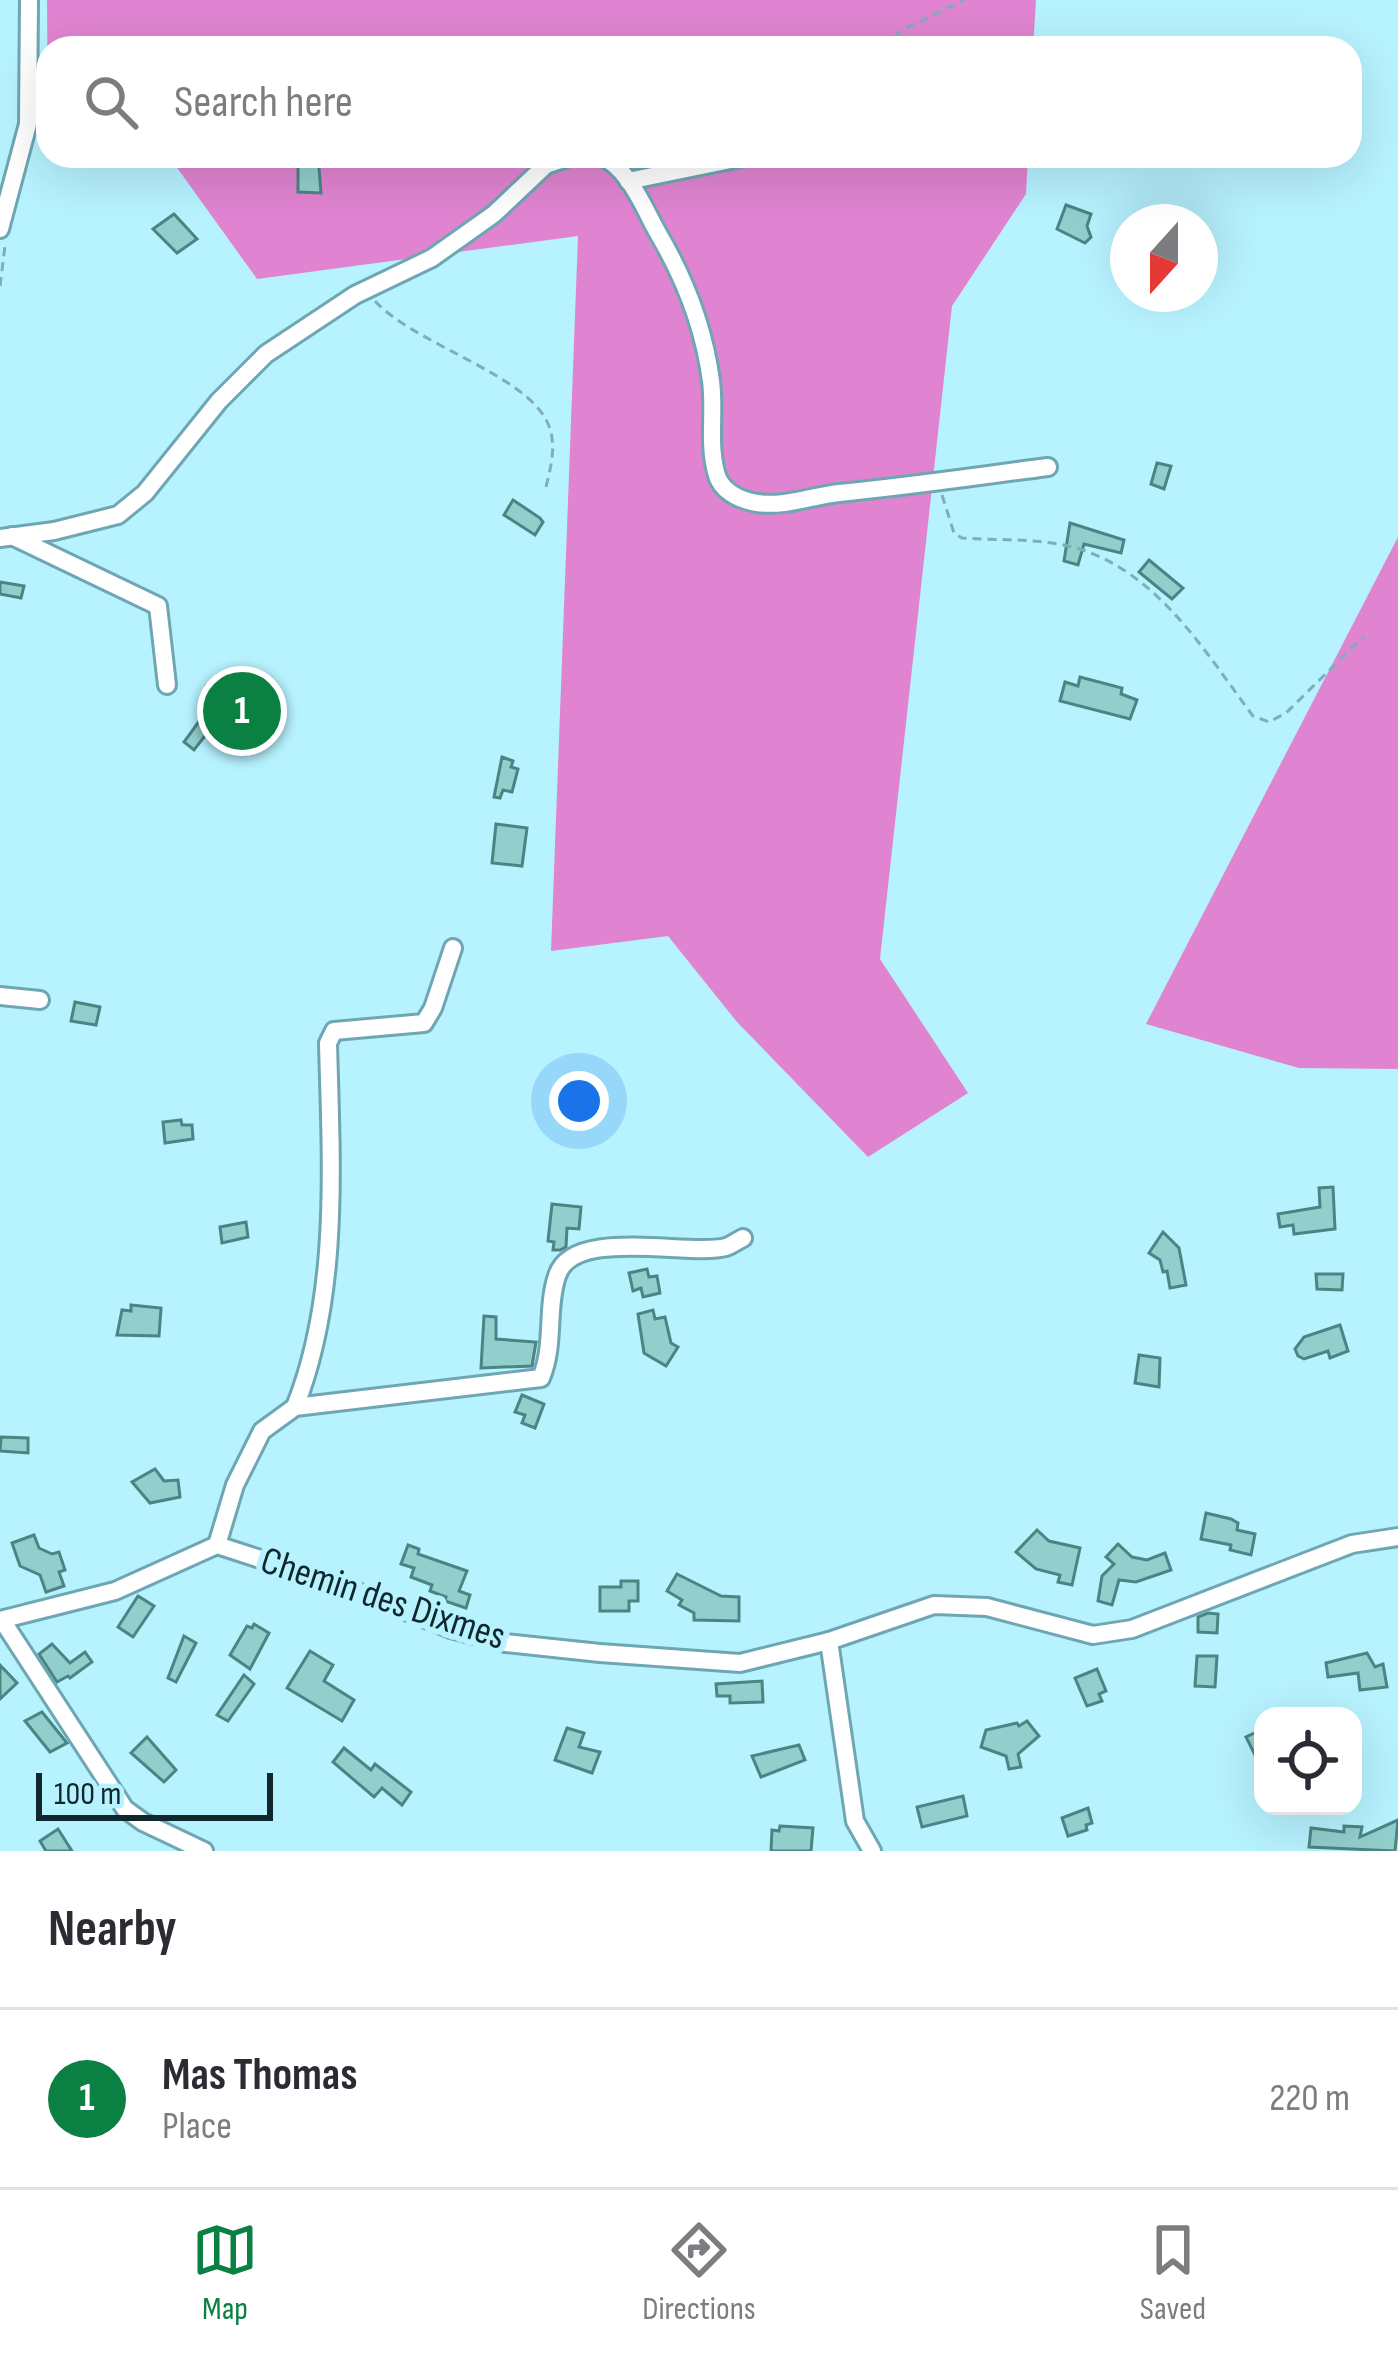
<!DOCTYPE html>
<html lang="en">
<head>
<meta charset="utf-8">
<style>
	:root { --surface:#fff; --page:#f7f7f7; --text:#2b2b33; --muted:#7c7c81; --line:#e1e1e2; --accent:#0b8043 }
	body { margin:0; font-family:"Sofia Sans Condensed",sans-serif; background:var(--page); color:var(--text) }
	.controls { position:absolute; right:36px; bottom:36px; display:grid; overflow:hidden; border-radius:24px; box-shadow:0 12px 48px #0002 }
	.controls button { width:108px; height:108px; display:grid; place-items:center; padding:0; border:0; border-bottom:3px solid var(--line); background:var(--surface); color:var(--text); font:60px sans-serif }
	.compass { position:absolute; left:1110px; top:204px; width:108px; height:108px; border-radius:50%; background:var(--surface); box-shadow:0 12px 48px #0002; rotate:201deg }
	.scale { position:absolute; left:36px; bottom:30px; width:237px; box-sizing:border-box; padding-left:12px; border:6px solid #10282d; border-top:0; font-size:33px; line-height:42px; white-space:nowrap; color:#10282d; -webkit-text-stroke:9px #b7f2ff; paint-order:stroke }
	.you { position:absolute; left:579px; top:1101px; width:42px; height:42px; margin:-30px; border:9px solid #fff; border-radius:50%; background:#1a73e8; box-shadow:0 0 0 18px #1a73e833 }
	.badge { display:grid; place-items:center; width:78px; height:78px; border-radius:50%; background:var(--accent); color:#fff; font-size:39px; font-weight:700 }
	.pin { position:absolute; translate:-50% -50%; border:6px solid #fff; box-shadow:0 3px 12px #0006 }
	.list { margin:0; padding:0; list-style:none }
	h2 { display:flex; justify-content:space-between; align-items:center; height:156px; margin:0; padding:0 48px; font-size:51px }
	h2 small { font-size:39px; font-weight:400; color:var(--muted) }
	.list li { display:grid; grid-template-columns:78px 1fr auto; gap:36px; align-items:center; box-sizing:border-box; height:180px; padding:0 48px; border-top:3px solid var(--line) }
	.list b { display:block; font-size:45px; white-space:nowrap }
	.list p { margin:0; font-size:39px; white-space:nowrap; color:var(--muted) }
	.list em { font-size:39px; font-style:normal; color:var(--muted) }
	.icon { flex:none; width:66px; height:66px; fill:none; stroke:currentColor; stroke-width:2; stroke-linecap:round; stroke-linejoin:round }
	.map { position:relative; flex:none; width:1398px; height:1851px; overflow:hidden }
	.search { position:absolute; background:var(--surface); box-shadow:0 12px 48px #0002; left:36px; right:36px; top:36px; height:132px; display:flex; align-items:center; gap:30px; box-sizing:border-box; padding:0 42px; border-radius:36px; color:var(--muted); font-size:45px }
	.sheet { height:336px; background:var(--surface) }
	nav { display:flex; justify-content:space-around; align-items:center; box-sizing:border-box; height:168px; border-top:3px solid var(--line); background:var(--surface); font-size:33px; color:var(--muted) }
	nav a { display:grid; justify-items:center; gap:6px }
	nav .on { color:var(--accent) }
	.map>svg:first-child { display:block }
</style>
</head>
<body>
<div class="map">
<svg width="1398" height="1851" viewBox="0 0 1398 1851">
	<rect width="100%" height="100%" fill="#b7f2ff"/>
	<g fill="#e084d1">
		<polygon points="47,0 1036,0 1033,48 48,48 48,131"/>
		<polygon points="150,156 1028,156 1026,194 952,306 880,959 968,1093 868,1157 737,1022 668,936 551,951 578,236 257,279 173,162"/>
		<polygon points="1398,537 1398,1069 1299,1068 1146,1024"/>
	</g>
	<g fill="#92cecc" stroke="#4a8583" stroke-width="3">
		<polygon points="298,156 318,156 321,193 298,192"/>
		<polygon points="1066,205 1091,214 1087,226 1091,237 1085,243 1057,229"/>
		<polygon points="174,214 197,239 177,253 153,229"/>
		<polygon points="1157,463 1171,466 1164,489 1151,484"/>
		<polygon points="513,500 540,518 543,522 535,535 504,515"/>
		<polygon points="1070,523 1124,540 1121,553 1084,544 1078,565 1064,561"/>
		<polygon points="1149,560 1183,588 1172,599 1139,572"/>
		<polygon points="0,582 24,586 21,598 0,594"/>
		<polygon points="1080,677 1122,688 1121,694 1137,700 1130,719 1060,701 1065,682 1078,686"/>
		<polygon points="219,681 249,690 245,701 280,712 271,742 260,739 253,748 241,740 246,733 215,723 194,750 184,742 203,716 201,703 206,686 217,689"/>
		<polygon points="502,757 513,761 511,767 518,769 512,792 503,790 500,798 494,797"/>
		<polygon points="496,824 527,828 522,866 492,863"/>
		<polygon points="75,1002 100,1007 96,1025 71,1021"/>
		<polygon points="181,1120 182,1125 192,1125 193,1139 165,1143 163,1122"/>
		<polygon points="1333,1187 1335,1229 1294,1234 1293,1225 1280,1227 1278,1214 1320,1207 1319,1188"/>
		<polygon points="552,1204 581,1207 579,1229 567,1228 566,1247 560,1250 553,1250 554,1242 548,1241"/>
		<polygon points="246,1222 248,1237 222,1243 220,1227"/>
		<polygon points="1163,1232 1179,1248 1186,1285 1170,1288 1167,1271 1163,1272 1160,1260 1149,1253"/>
		<polygon points="647,1269 649,1277 657,1276 660,1293 643,1297 641,1288 633,1291 629,1273"/>
		<polygon points="1316,1274 1343,1274 1342,1290 1317,1289"/>
		<polygon points="131,1305 161,1308 159,1336 117,1335 122,1310 131,1311"/>
		<polygon points="653,1310 655,1319 665,1317 671,1343 678,1347 666,1366 644,1353 638,1314"/>
		<polygon points="484,1316 496,1317 496,1339 536,1342 532,1366 481,1368"/>
		<polygon points="1340,1325 1348,1351 1330,1358 1328,1351 1304,1359 1298,1356 1295,1349 1304,1337"/>
		<polygon points="1139,1355 1160,1358 1159,1387 1135,1383"/>
		<polygon points="522,1395 544,1404 535,1428 522,1423 525,1415 515,1412"/>
		<polygon points="1,1437 28,1438 28,1453 0,1451"/>
		<polygon points="155,1469 164,1481 178,1480 180,1497 150,1503 132,1482"/>
		<polygon points="1206,1513 1231,1519 1238,1523 1237,1530 1255,1534 1251,1555 1230,1550 1231,1545 1201,1539"/>
		<polygon points="1037,1530 1049,1541 1080,1548 1072,1585 1058,1582 1060,1575 1036,1569 1016,1552"/>
		<polygon points="34,1535 39,1548 52,1554 59,1552 65,1570 59,1572 64,1586 46,1592 40,1575 20,1566 12,1543"/>
		<polygon points="1118,1544 1132,1557 1147,1560 1165,1553 1171,1570 1136,1582 1119,1580 1112,1605 1098,1601 1102,1576 1114,1564 1106,1557"/>
		<polygon points="408,1545 419,1549 418,1554 467,1571 459,1591 470,1595 466,1608 445,1601 446,1597 430,1591 432,1585 411,1577 414,1568 401,1564"/>
		<polygon points="677,1574 721,1596 739,1597 739,1621 694,1620 694,1613 679,1605 682,1600 667,1591"/>
		<polygon points="621,1581 638,1581 638,1601 629,1601 629,1611 600,1611 600,1587 621,1587"/>
		<polygon points="138,1596 154,1606 133,1637 118,1627"/>
		<polygon points="1208,1613 1218,1614 1217,1633 1198,1632 1198,1617"/>
		<polygon points="254,1624 269,1633 250,1669 230,1655 247,1626 252,1628"/>
		<polygon points="184,1636 196,1643 176,1682 168,1678"/>
		<polygon points="52,1644 70,1663 85,1652 92,1662 70,1678 68,1676 57,1682 39,1654"/>
		<polygon points="310,1651 333,1665 324,1681 354,1700 342,1721 287,1688"/>
		<polygon points="1367,1653 1375,1667 1383,1664 1387,1687 1360,1690 1358,1673 1328,1677 1326,1663"/>
		<polygon points="1197,1656 1217,1656 1215,1687 1195,1686"/>
		<polygon points="0,1665 17,1683 0,1699"/>
		<polygon points="1097,1669 1106,1691 1099,1694 1102,1701 1087,1706 1075,1678"/>
		<polygon points="244,1675 254,1684 228,1721 217,1715"/>
		<polygon points="762,1681 763,1702 730,1703 730,1696 717,1696 716,1684"/>
		<polygon points="42,1712 67,1743 50,1752 25,1721"/>
		<polygon points="1027,1721 1039,1736 1018,1754 1021,1767 1009,1769 1006,1756 981,1747 986,1730 1017,1723 1019,1726"/>
		<polygon points="567,1728 584,1733 579,1747 600,1752 592,1773 555,1760"/>
		<polygon points="1263,1729 1263,1771 1246,1737"/>
		<polygon points="147,1737 176,1770 164,1782 131,1753"/>
		<polygon points="799,1745 805,1760 761,1777 752,1756"/>
		<polygon points="344,1748 371,1770 375,1764 411,1792 402,1805 382,1788 374,1797 333,1762"/>
		<polygon points="963,1796 967,1816 922,1827 917,1807"/>
		<polygon points="1088,1808 1092,1823 1086,1825 1087,1830 1068,1836 1062,1818"/>
		<polygon points="1398,1820 1395,1851 1309,1847 1311,1828 1344,1832 1344,1826 1362,1827 1360,1837"/>
		<polygon points="780,1826 813,1828 811,1851 771,1851 772,1830 779,1831"/>
		<polygon points="58,1829 72,1851 46,1851 40,1841"/>
	</g>
	<g fill="none" stroke-linecap="round" stroke-linejoin="round">
		<g stroke="#6ea6b3" stroke-width="22">
			<g id="minor">
				<path d="M600,156C629,167 644,209 659,235C686,281 704,328 711,381C715,411 708,442 716,472C720,491 739,500 757,503C786,507 811,496 839,493C909,486 978,476 1048,467"/>
				<polyline points="628,181 750,156"/>
				<polyline points="0,229 28,124 29,0"/>
				<polyline points="12,536 158,606 167,685"/>
				<polyline points="0,538 54,531 118,515 145,493 219,401 266,354 355,295 432,258 494,214 546,165 573,156"/>
				<polyline points="0,996 40,1000"/>
				<path d="M295,1407C340,1294 331,1163 328,1043L334,1031L424,1023L433,1008L453,948"/>
				<path d="M217,1545L235,1485L262,1431L295,1407L541,1378C555,1345 546,1309 557,1276C572,1226 690,1257 726,1247C732,1245 737,1241 743,1238"/>
				<polyline points="0,1620 115,1591 217,1545 340,1585 451,1629 506,1643 600,1653 740,1663 829,1641 934,1605 987,1607 1093,1635 1132,1629 1352,1544 1398,1537"/>
				<polyline points="2,1620 125,1809 143,1822 204,1851"/>
				<polyline points="829,1641 855,1821 872,1851"/>
			</g>
		</g>
		<g stroke="#7faeb9" stroke-width="3" stroke-dasharray="9 6" stroke-linecap="butt">
			<polyline points="884,48 902,30 964,0"/>
			<polyline points="0,286 5,246"/>
			<path d="M375,301C415,345 530,375 549,426C557,447 550,470 545,491"/>
			<path d="M942,495L954,533L962,538C1003,541 1052,537 1091,553C1164,582 1208,656 1253,716L1269,722L1286,713L1364,636"/>
		</g>
		<use href="#minor" stroke="#fff" stroke-width="16"/>
	</g>
	<g text-anchor="middle" dominant-baseline="central" stroke-width="12" stroke-linejoin="round" paint-order="stroke">
		<g font-size="39" fill="#10282d" stroke="#b7f2ff">
			<text transform="translate(383 1599) rotate(18)">Chemin des Dixmes</text>
		</g>
	</g>
</svg>
<div class="controls">
<button><svg class="icon" aria-label="locate" viewBox="0 0 24 24"><circle cx="12" cy="12" r="6"/><path d="M12 2v4M12 18v4M2 12h4M18 12h4"/></svg></button>
</div>
<svg class="compass" viewBox="-18 -18 36 36"><path d="M0-13l5 13h-10z" fill="#e53935"/><path d="M0 13l5-13h-10z" fill="#7c7c81"/></svg>
<div class="scale">100 m</div>
<div class="you"></div>
<div class="pin badge" style="left:242px;top:711px">1</div>
<div class="search"><svg class="icon" aria-label="search" viewBox="0 0 24 24"><circle cx="10" cy="10" r="6"/><path d="M15 15l6 6"/></svg>Search here</div>
</div>
<section class="sheet">
<h2>Nearby<small></small></h2>
<ul class="list">
<li><span class="badge">1</span><div><b>Mas Thomas</b><p>Place</p></div><em>220 m</em></li>
</ul>
</section>
<nav>
<a class="on"><svg class="icon" aria-label="map" viewBox="0 0 24 24"><path d="M3 6l6-2 6 2 6-2v14l-6 2-6-2-6 2zM9 4v14M15 6v14"/></svg>Map</a>
<a><svg class="icon" aria-label="directions" viewBox="0 0 24 24"><path d="M12 3l9 9-9 9-9-9zM9 14v-3h6M13 9l2 2-2 2"/></svg>Directions</a>
<a><svg class="icon" aria-label="saved" viewBox="0 0 24 24"><path d="M7 4h10v16l-5-4-5 4z"/></svg>Saved</a>
</nav>
</body>
</html>
